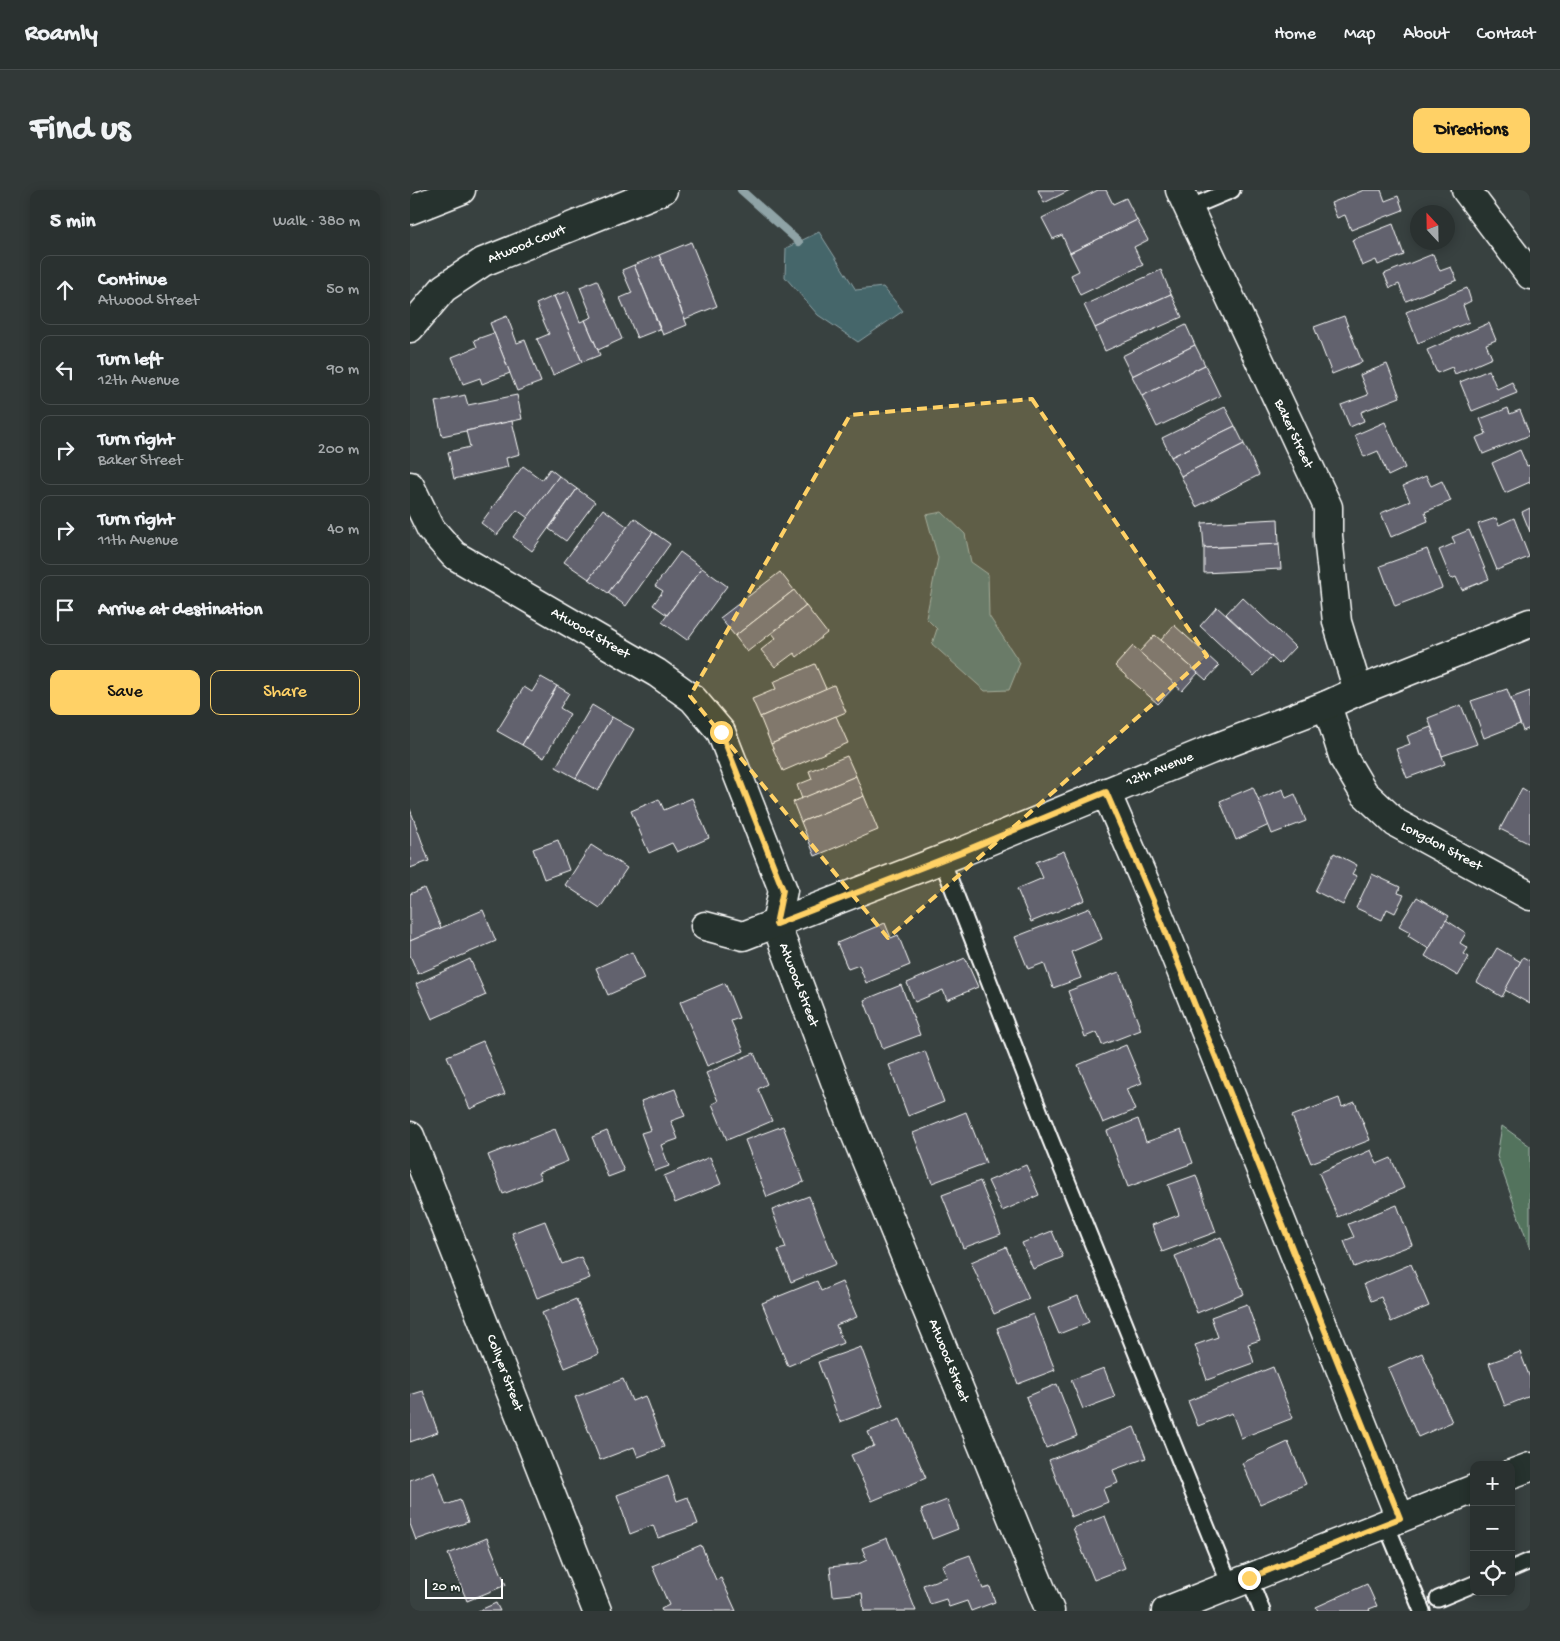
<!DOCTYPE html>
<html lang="en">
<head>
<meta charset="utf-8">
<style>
	:root { --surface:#2a3130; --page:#323938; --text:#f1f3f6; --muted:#a5a9ab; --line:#464c4c; --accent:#ffd166 }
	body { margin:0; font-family:"Gochi Hand",sans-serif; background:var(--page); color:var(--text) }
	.controls { position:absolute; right:15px; bottom:15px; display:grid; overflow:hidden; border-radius:10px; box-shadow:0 2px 12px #0003 }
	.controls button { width:45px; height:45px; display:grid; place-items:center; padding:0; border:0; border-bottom:1px solid var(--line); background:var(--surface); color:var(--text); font:25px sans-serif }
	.compass { position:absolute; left:1000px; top:15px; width:45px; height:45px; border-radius:50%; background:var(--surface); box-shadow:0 2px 12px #0003; rotate:338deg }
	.scale { position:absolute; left:15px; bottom:12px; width:78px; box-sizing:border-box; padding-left:5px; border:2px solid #fff; border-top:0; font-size:14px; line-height:18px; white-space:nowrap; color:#fff; -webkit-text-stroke:4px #26332d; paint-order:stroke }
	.stop { position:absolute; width:15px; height:15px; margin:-11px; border:4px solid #ffd166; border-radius:50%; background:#fff }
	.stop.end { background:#ffd166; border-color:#fff; box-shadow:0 1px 5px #0008 }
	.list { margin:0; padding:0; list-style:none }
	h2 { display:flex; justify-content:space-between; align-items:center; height:65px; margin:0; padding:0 20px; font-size:21px }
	h2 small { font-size:16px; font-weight:400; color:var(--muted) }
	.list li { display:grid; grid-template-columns:32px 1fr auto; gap:15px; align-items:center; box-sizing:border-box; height:70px; margin:0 10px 10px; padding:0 10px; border:1px solid var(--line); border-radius:10px }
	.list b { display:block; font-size:19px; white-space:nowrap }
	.list p { margin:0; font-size:16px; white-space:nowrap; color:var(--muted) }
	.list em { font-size:16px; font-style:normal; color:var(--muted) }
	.actions { display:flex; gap:10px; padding:15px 20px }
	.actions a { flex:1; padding:11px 0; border:1px solid var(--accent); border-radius:10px; text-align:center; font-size:18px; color:var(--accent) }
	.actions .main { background:var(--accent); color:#111 }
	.icon { flex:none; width:28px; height:28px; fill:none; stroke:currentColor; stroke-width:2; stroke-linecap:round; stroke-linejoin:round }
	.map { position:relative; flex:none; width:1120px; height:1421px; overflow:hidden; border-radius:10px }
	header { display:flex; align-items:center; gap:30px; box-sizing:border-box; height:70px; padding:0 25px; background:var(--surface); border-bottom:1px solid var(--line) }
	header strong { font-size:24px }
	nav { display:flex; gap:28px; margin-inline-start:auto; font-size:18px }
	.intro { display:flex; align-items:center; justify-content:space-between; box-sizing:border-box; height:120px; padding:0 30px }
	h1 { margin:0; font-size:35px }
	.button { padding:12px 22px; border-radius:10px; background:var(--accent); color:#111; font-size:18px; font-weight:700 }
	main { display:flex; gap:30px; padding:0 30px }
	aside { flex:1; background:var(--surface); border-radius:10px; box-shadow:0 2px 12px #0003 }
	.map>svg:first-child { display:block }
</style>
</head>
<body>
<header>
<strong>Roamly</strong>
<nav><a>Home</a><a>Map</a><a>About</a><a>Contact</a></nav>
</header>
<div class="intro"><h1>Find us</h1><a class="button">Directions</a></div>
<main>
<aside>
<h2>5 min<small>Walk · 380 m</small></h2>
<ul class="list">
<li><svg class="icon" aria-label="ahead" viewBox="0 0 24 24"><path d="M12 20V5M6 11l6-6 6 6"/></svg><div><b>Continue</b><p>Atwood Street</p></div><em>50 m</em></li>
<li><svg class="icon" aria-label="left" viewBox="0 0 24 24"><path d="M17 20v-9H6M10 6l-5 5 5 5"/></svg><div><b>Turn left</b><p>12th Avenue</p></div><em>90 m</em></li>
<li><svg class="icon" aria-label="right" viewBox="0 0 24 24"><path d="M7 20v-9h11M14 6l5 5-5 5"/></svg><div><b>Turn right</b><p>Baker Street</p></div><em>200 m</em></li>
<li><svg class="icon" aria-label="right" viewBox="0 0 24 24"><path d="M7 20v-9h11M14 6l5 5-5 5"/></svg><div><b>Turn right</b><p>11th Avenue</p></div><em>40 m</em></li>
<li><svg class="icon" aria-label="arrive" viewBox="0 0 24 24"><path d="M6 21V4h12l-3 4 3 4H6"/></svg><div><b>Arrive at destination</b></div></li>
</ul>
<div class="actions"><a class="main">Save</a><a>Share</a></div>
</aside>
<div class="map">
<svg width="1120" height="1421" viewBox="0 0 1120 1421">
	<rect width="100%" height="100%" fill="#384140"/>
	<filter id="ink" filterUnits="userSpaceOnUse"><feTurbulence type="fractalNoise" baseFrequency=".02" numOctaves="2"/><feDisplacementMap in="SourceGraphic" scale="10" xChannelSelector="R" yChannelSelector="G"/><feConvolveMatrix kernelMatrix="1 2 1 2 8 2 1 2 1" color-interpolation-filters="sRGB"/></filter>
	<g filter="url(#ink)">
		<polygon fill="#52735d" stroke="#a8b9ae" points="1092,936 1120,956 1120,1059 1087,966"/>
		<g fill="#44666b" stroke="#8fa3a6">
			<polygon points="409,42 446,100 473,97 493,121 448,152 408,125 375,87 376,58"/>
			<polygon points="532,322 555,344 561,372 578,384 579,426 610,473 599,500 575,501 522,454 527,439 516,428 528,368 516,325"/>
		</g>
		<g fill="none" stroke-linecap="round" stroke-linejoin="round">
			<polyline stroke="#8fa3a6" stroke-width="8" points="331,0 389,52"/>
		</g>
		<g fill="#62626e" stroke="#fff">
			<polygon points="628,0 660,0 634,13"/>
			<polygon points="688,0 696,0 703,14 716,8 727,30 660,63 652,45 643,49 632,28"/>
			<polygon points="954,0 971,0 975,11 988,6 993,20 941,40 935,25 927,28 921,13"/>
			<polygon points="727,30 738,50 724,57 733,75 670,105 661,85 669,81 660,63"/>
			<polygon points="983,34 994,65 968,75 966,70 952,76 942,50"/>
			<polygon points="281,52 307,116 275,129 249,65"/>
			<polygon points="1023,64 1030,81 1041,77 1047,90 996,111 989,94 980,98 974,84"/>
			<polygon points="249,65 277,135 253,145 224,75"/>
			<polygon points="224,75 250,139 227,148 210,108 222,103 212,80"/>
			<polygon points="751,80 761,104 685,138 674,115"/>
			<polygon points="187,90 212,149 188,160 175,130 182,127 170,97"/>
			<polygon points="1057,98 1061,111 1053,115 1059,132 1008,153 996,122"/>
			<polygon points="158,101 170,132 175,130 190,165 172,172 144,106"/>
			<polygon points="761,104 772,127 695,161 685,138"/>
			<polygon points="144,106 172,172 143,185 127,149 139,144 126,114"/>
			<polygon points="97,126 107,153 115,150 131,192 107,201 80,133"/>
			<polygon points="934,126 952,172 922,184 904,137"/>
			<polygon points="1079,133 1086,150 1076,154 1082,168 1045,184 1042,177 1027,183 1017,160"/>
			<polygon points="776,135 785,155 722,186 712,166"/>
			<polygon points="84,143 100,183 72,194 70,188 53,194 42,167 67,157 64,150"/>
			<polygon points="785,155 795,175 732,206 722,186"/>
			<polygon points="977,174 990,207 951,222 954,231 940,237 931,215 958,205 950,185"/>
			<polygon points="795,175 810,206 747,237 732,206"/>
			<polygon points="1079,180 1087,199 1102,192 1107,203 1062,221 1050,192"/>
			<polygon points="55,205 58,215 107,205 112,229 32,246 25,212"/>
			<polygon points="815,217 825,236 761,267 752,248"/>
			<polygon points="1098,218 1100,224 1110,220 1120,245 1073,264 1066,248 1076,244 1070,229"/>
			<polygon points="102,231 110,264 96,268 98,277 44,289 38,262 60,257 56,241"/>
			<polygon points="975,232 995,278 978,286 968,261 954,267 945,245"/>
			<polygon points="825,236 834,254 771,286 761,267"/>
			<polygon points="834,254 849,285 786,317 771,286"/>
			<polygon points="1110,260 1117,276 1120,275 1120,292 1095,303 1082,273"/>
			<polygon points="113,276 132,290 140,279 149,286 118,328 107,320 87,345 71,333"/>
			<polygon points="149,286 167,299 122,361 103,347"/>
			<polygon points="1016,286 1021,296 1032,291 1041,311 1015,322 1018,331 981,347 971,323 1000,311 993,296"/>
			<polygon points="167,299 185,312 156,351 139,339"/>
			<polygon points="1120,318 1120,342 1112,322"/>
			<polygon points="193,319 218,337 179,389 154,372"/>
			<polygon points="224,328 243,342 198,403 179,389"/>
			<polygon points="1086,328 1089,335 1104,328 1119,367 1087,380 1068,334"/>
			<polygon points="868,329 869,354 794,358 792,333"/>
			<polygon points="1059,340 1079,389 1052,400 1046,387 1041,389 1029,360 1045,353 1042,347"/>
			<polygon points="243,342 260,354 216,416 198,403"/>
			<polygon points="869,354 871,379 794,383 794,358"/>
			<polygon points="1017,359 1032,398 985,416 970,376"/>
			<polygon points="270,362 292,378 257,425 243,415 253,401 245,396"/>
			<polygon points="292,378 317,396 277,450 252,432"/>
			<polygon points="370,382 384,400 325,446 310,428"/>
			<polygon points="384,400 396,416 337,462 325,446"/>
			<polygon points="832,407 885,457 869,474 816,424"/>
			<polygon points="396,416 417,443 387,467 384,463 365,477 351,460 366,448 362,443"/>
			<polygon points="807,417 862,467 844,486 790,436"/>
			<polygon points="764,435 809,476 796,490 751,450"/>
			<polygon points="745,445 788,483 772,501 729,462"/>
			<polygon points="723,456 766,495 748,514 705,476"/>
			<polygon points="405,474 416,499 350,527 342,509 366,499 363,492"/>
			<polygon points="131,487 147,496 112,555 87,541 114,497 122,502"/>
			<polygon points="424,495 436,522 361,554 350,527"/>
			<polygon points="147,496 159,503 150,518 160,524 134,568 112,555"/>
			<polygon points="1097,499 1110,534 1074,548 1061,511"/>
			<polygon points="1120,501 1120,538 1113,541 1101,508"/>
			<polygon points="182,515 202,527 166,588 146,577"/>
			<polygon points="1051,515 1067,554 1032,566 1018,528"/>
			<polygon points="426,526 438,553 373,581 361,554"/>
			<polygon points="202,527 224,539 188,601 166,588"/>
			<polygon points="1021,537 1035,574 997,588 986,559 1000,554 997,546"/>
			<polygon points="437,566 446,586 392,609 387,595 402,589 399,581"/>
			<polygon points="446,586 454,606 391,632 383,612"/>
			<polygon points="843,597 859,635 826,650 810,611"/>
			<polygon points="1112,598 1120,603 1120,654 1090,639"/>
			<polygon points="873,599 876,608 885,604 896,631 862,644 848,609"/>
			<polygon points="454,606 468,640 405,666 391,632"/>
			<polygon points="282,608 299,648 267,662 262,653 239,663 221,621 249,609 254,620"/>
			<polygon points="0,619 19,671 0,678"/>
			<polygon points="148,650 159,680 134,689 123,659"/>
			<polygon points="181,655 217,678 190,718 155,695"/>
			<polygon points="654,661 675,710 621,732 607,699 633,688 626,672"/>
			<polygon points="924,663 947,675 942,684 947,686 933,715 905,701"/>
			<polygon points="962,684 990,697 988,703 994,705 985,723 977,719 972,730 946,718"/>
			<polygon points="14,698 31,738 0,751 0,704"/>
			<polygon points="1007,707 1039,726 1019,759 998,746 1000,742 989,736"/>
			<polygon points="680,718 692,749 661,762 671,788 643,798 634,773 618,779 605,747"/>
			<polygon points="73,720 86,751 8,784 0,765 0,751"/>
			<polygon points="1036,730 1056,743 1050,753 1058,758 1054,764 1059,767 1048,786 1015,766"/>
			<polygon points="475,733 481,748 488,745 500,775 456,793 449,775 438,779 427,753"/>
			<polygon points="1087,758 1111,772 1092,807 1067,792"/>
			<polygon points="222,762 234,789 198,805 186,778"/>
			<polygon points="1113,767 1120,771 1120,814 1095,800"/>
			<polygon points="555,768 568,797 537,810 533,800 505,812 497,793"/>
			<polygon points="60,769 76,805 22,829 6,794"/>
			<polygon points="709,782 731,840 692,855 687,842 675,847 658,801"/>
			<polygon points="315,793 329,828 321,831 334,861 297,876 270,812"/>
			<polygon points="491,795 510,845 473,859 454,810"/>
			<polygon points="73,851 95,904 60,919 37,866"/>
			<polygon points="716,855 732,893 716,899 725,920 693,933 668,875"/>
			<polygon points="515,861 534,912 498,926 479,875"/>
			<polygon points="344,863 357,894 348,899 362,931 317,950 302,914 308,911 296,883"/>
			<polygon points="265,899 275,926 261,931 268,949 251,955 259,976 245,981 231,943 241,940 231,911"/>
			<polygon points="929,908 932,917 945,912 960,950 901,973 882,926"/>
			<polygon points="556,922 576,973 522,993 503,943"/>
			<polygon points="728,929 736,952 771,940 783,973 718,997 697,941"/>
			<polygon points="373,936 394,992 357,1007 335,950"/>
			<polygon points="145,939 158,971 128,983 131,989 93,1004 78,965"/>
			<polygon points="197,941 214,981 198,987 182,947"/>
			<polygon points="961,960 967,974 981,968 994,998 928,1027 909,983"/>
			<polygon points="300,967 311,994 265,1013 254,986"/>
			<polygon points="616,975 629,1005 592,1021 578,991"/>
			<polygon points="786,985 806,1042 752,1062 742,1035 769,1025 758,995"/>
			<polygon points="570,991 591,1044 553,1058 532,1005"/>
			<polygon points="399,1006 426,1074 381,1092 368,1060 376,1058 362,1020"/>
			<polygon points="987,1015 1002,1055 944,1077 934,1051 944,1047 938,1034"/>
			<polygon points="135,1031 152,1074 171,1067 180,1088 127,1108 102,1043"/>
			<polygon points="642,1041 653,1067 623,1079 612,1053"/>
			<polygon points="811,1047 834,1104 787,1123 765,1066"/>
			<polygon points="596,1057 619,1109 584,1124 561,1072"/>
			<polygon points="1001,1074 1019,1116 981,1132 971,1107 961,1111 954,1094"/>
			<polygon points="407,1091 411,1101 432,1092 447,1127 426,1135 433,1153 378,1176 352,1113"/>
			<polygon points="668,1106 679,1132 649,1144 638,1118"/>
			<polygon points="166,1109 189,1164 155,1178 132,1123"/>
			<polygon points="837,1114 850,1150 838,1154 844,1173 797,1190 785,1155 808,1147 801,1127"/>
			<polygon points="623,1124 645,1180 608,1194 587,1138"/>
			<polygon points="451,1157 473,1216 430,1232 408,1172"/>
			<polygon points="1110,1162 1120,1188 1120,1206 1095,1216 1079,1173"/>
			<polygon points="1012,1163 1042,1232 1008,1247 978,1178"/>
			<polygon points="863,1177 883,1228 831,1248 822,1223 788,1236 778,1211"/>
			<polygon points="694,1178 705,1207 673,1219 661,1190"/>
			<polygon points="213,1189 222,1211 235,1206 254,1257 228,1267 224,1257 190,1270 165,1207"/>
			<polygon points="647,1194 667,1246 636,1258 616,1207"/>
			<polygon points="13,1201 28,1242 0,1252 0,1205"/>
			<polygon points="490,1229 516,1288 462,1311 441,1265 464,1256 458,1242"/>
			<polygon points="724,1237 736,1268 703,1280 708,1293 693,1299 698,1312 661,1327 639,1270"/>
			<polygon points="878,1252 896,1294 850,1314 832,1273"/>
			<polygon points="24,1281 36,1315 50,1310 58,1332 6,1350 0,1334 0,1290"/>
			<polygon points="258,1286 267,1311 278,1307 288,1334 248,1348 243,1335 220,1344 207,1305"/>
			<polygon points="537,1310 548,1339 522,1349 511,1320"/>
			<polygon points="695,1326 715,1378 684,1390 663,1338"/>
			<polygon points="77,1348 96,1395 57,1411 38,1364"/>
			<polygon points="477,1348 506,1421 454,1421 452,1403 423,1406 420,1377 448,1374 457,1370 452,1358"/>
			<polygon points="291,1355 306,1390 311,1388 326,1421 252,1421 251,1419 259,1415 242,1376"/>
			<polygon points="560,1365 573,1399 580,1397 585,1412 561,1421 557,1411 539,1417 536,1409 520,1414 513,1395 537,1387 532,1375"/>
			<polygon points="957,1394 967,1416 959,1419 960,1421 908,1421 906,1417"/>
			<polygon points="86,1413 90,1421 68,1421"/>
		</g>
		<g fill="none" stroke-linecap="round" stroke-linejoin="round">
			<g stroke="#fff" stroke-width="19">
				<g id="lane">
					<polyline points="779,18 822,0"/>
					<polyline points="532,670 639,946 820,1395"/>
					<polyline points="976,1334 1012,1421"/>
					<polyline points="1101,1379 1120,1371"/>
					<polyline points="839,1388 852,1421"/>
					<polyline points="1028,1409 1064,1394"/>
				</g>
			</g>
			<g stroke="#fff" stroke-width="31">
				<g id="street">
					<polyline points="770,0 918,317 918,346 927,432 948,501"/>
					<polyline points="1056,0 1120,85"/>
					<polyline points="0,138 34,98 73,72 253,0"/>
					<polyline points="0,296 21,339 44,365 247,483 283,509 311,542 373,700 366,734 440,931 640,1421"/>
					<polyline points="917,515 934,569 954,603 986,633 1120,706"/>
					<polyline points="696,602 744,713 990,1328"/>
					<polyline points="295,736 333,746 554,661 800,560 917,515 948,501 1120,433"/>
				</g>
			</g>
			<g stroke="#fff" stroke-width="31">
				<g id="secondary">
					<polyline points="0,20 51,0"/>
					<polyline points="0,946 187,1421"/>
					<polyline points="1101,1284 1120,1277"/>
					<polyline points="756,1421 1064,1299"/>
				</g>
			</g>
			<use href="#lane" stroke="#26332d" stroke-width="15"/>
			<use href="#street" stroke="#26332d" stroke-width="28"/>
			<use href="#secondary" stroke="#26332d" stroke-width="28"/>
		</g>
	</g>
	<g fill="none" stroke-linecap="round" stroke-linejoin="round" filter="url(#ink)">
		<polyline stroke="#ffd166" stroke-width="6" points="311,542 373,700 366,734 554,661 696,602 744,713 990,1328 839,1388"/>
	</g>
	<path fill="#ffd166" fill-opacity="0.2" stroke="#ffd166" stroke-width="4" stroke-dasharray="10 6" stroke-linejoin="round" d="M622,209L797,466L478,748L280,506L440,225Z"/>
	<g text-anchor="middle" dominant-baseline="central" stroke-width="4.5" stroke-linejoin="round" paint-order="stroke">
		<g font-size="14" fill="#fff" stroke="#26332d">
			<text transform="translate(117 55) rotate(-22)">Atwood Court</text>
			<text transform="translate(883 244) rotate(65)">Baker Street</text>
			<text transform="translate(180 444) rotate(30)">Atwood Street</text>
			<text transform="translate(750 580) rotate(-22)">12th Avenue</text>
			<text transform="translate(1031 657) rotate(28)">Longdon Street</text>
			<text transform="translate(388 795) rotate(69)">Atwood Street</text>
			<text transform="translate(538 1171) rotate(68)">Atwood Street</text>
			<text transform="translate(94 1183) rotate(69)">Collyer Street</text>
		</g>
	</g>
</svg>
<div class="controls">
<button>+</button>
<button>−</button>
<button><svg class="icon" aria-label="locate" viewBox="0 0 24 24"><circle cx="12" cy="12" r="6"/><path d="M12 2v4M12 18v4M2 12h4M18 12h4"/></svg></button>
</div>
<svg class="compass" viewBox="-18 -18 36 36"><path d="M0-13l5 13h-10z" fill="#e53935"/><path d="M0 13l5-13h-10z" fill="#a5a9ab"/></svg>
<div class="scale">20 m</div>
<div class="stop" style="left:311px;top:542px"></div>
<div class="stop end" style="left:839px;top:1388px"></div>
</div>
</main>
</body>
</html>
